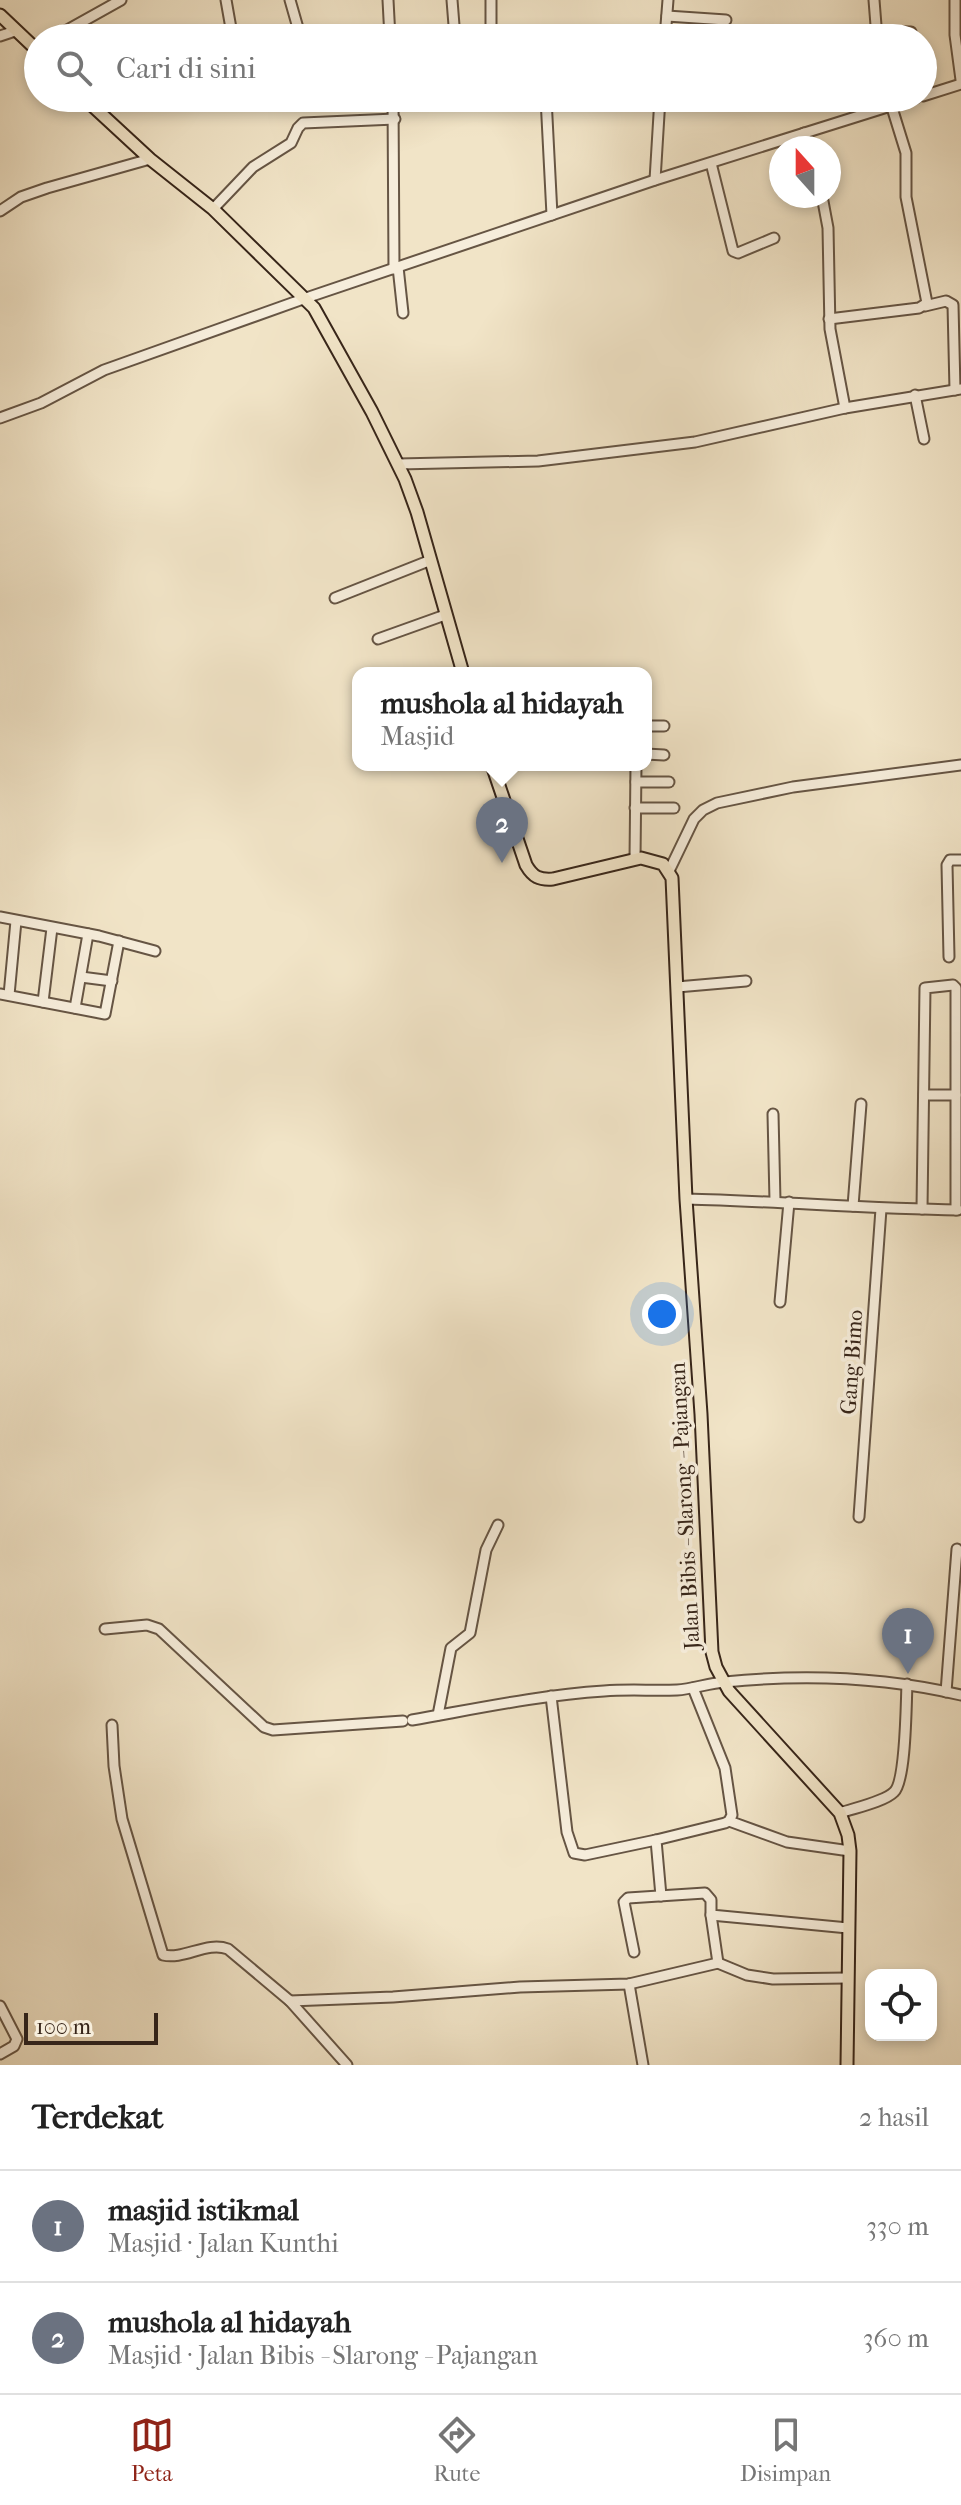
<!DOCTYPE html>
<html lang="id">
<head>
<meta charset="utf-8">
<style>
	:root { --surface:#fff; --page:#f6f6f6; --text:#222; --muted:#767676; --line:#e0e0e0; --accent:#8f2418 }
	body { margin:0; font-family:"IM FELL French Canon",serif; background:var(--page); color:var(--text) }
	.controls { position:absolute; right:24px; bottom:24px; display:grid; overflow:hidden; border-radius:16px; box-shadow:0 4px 12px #0003 }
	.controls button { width:72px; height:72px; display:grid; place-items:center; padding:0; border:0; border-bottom:2px solid var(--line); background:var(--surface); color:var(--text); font:40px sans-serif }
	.compass { position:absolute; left:769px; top:136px; width:72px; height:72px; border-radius:50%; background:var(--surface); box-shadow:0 4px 12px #0003; rotate:339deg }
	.scale { position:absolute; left:24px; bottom:20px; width:134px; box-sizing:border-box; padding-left:8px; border:4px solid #372519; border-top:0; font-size:22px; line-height:28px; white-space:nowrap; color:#372519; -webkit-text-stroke:6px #f6eddb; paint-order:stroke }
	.you { position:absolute; left:662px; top:1314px; width:28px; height:28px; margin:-20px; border:6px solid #fff; border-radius:50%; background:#1a73e8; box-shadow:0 0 0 12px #1a73e833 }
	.badge { display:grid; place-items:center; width:52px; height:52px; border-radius:50%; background:var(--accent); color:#fff; font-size:26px; font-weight:700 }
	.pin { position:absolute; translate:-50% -66px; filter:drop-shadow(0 2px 4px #0008) }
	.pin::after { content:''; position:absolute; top:42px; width:28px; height:24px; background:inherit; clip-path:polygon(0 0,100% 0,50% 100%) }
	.popup { position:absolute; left:352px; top:667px; width:300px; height:104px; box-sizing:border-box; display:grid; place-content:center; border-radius:16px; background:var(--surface); filter:drop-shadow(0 2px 6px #0005); font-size:26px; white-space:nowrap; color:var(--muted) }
	.popup b { font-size:30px; color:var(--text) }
	.popup::after { content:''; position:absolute; left:50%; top:100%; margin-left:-16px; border:16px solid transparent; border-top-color:var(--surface) }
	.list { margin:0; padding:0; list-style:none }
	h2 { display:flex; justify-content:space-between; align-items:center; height:104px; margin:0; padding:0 32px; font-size:34px }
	h2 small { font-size:26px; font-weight:400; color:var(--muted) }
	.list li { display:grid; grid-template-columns:52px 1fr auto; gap:24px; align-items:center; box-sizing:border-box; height:112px; padding:0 32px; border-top:2px solid var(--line) }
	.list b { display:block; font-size:30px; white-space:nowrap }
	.list p { margin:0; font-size:26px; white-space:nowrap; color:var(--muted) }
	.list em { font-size:26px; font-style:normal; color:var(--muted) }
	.icon { flex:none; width:44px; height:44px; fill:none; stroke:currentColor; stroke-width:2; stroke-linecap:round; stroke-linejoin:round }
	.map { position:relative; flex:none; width:961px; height:2065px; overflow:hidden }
	.search { position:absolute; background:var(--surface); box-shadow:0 4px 12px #0003; left:24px; right:24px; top:24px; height:88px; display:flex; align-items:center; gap:20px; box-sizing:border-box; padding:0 28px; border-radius:44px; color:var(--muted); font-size:30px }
	.sheet { height:328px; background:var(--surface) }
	nav { display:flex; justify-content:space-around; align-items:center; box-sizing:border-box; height:112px; border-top:2px solid var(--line); background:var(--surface); font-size:22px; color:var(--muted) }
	nav a { display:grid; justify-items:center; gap:4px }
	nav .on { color:var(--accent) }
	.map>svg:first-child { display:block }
</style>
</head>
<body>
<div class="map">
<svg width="961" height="2065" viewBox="0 0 961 2065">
	<rect width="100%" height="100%" fill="#f1e4c7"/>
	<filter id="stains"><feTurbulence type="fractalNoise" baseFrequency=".0025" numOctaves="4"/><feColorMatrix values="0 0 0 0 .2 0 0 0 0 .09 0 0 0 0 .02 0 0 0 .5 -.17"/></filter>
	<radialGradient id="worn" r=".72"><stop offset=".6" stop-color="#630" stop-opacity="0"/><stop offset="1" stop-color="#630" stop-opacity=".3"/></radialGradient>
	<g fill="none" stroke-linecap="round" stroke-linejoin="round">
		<g stroke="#654" stroke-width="13">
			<g id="minor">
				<polyline points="226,0 232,34"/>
				<polyline points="290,0 298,28"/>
				<polyline points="388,0 390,38"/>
				<polyline points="452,0 455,38"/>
				<polyline points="874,0 877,38"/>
				<polyline points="955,0 955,35 961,80"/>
				<polyline points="667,16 726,20"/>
				<polyline points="876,31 911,32"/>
				<polyline points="0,36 15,31"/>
				<polyline points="53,38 121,0"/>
				<polyline points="491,38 491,0"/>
				<polyline points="665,38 668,0"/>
				<polyline points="923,96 961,84"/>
				<polyline points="393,98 394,269"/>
				<polyline points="546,98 552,215"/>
				<polyline points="804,133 808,148"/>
				<polyline points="711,163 733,251 738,253 774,238"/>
				<polyline points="655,180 660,98"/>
				<polyline points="822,196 828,228 830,329 845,408"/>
				<polyline points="213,209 253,167 291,143 298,128 303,123 395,119"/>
				<polyline points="0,211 21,197 47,188 150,159"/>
				<polyline points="398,267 403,313"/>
				<polyline points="925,306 946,301 953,305 955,390"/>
				<polyline points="829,319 919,308 927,303 906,197 906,153 889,98"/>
				<polyline points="915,395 924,439"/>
				<polyline points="0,418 41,403 104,370 306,298 655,180 916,98"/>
				<polyline points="398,464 538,461 695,442 845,408 961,389"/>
				<polyline points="335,598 431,560"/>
				<polyline points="378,639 445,615"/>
				<polyline points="646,726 664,726"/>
				<polyline points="646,754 664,755"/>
				<polyline points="636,782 669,782"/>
				<polyline points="635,808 674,808"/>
				<polyline points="635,859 636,765"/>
				<polyline points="669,871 694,819 703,810 717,803 793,787 961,765"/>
				<polyline points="0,917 99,936 155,951"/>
				<polyline points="949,957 947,865 950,860 961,860"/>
				<polyline points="81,977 112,981"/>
				<polyline points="677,987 746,981"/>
				<polyline points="0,994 105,1014 119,941"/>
				<polyline points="9,995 16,921"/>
				<polyline points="43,1002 52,928"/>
				<polyline points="75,1008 88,934"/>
				<polyline points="924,1095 956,1095"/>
				<polyline points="773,1114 775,1201"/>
				<path d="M686,1199C777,1201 868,1209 958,1210"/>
				<polyline points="853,1206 861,1104"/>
				<polyline points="922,1209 925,988 953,985 956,988 956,1210"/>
				<polyline points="780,1302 789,1202"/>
				<polyline points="859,1517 881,1209"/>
				<polyline points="105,1629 147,1625 159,1629 264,1727 273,1730 403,1721"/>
				<polyline points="946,1692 957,1549"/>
				<polyline points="551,1696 567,1832 574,1853 585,1855 656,1840"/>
				<polyline points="438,1715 451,1648 470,1633 486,1550 498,1525"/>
				<path d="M412,1720C475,1709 540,1695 604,1691C628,1689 653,1691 677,1690C693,1689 709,1683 725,1682C803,1674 884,1677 961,1695"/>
				<path d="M112,1725L114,1766L122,1819L163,1955C184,1960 207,1941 228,1949L290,2001L347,2065"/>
				<path d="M840,1813C854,1808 884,1802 894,1792C906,1781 906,1704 907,1684"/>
				<polyline points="729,1821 787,1842 850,1851"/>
				<polyline points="661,1896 656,1840 725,1823 729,1821 732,1815 725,1768 693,1688"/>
				<polyline points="634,1952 624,1902 628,1898 705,1893 711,1900 711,1915 848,1928"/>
				<polyline points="718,1963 747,1975 773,1979 847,1978"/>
				<polyline points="629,1984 643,2065"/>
				<polyline points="290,2001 393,1997 520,1987 629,1984 718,1963 711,1915"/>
				<polyline points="0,2006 17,2039 14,2046 0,2054"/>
			</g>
		</g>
		<g stroke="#372519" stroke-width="15">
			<g id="major">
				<polyline points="0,15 38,51"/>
				<polyline points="84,98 150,159 213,209 314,308 372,412 405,479 417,512 463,673"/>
				<path d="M492,765L526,865C533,877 539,880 553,879L641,858L663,864L672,878L686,1199L701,1414L712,1652L716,1667L729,1691L840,1813L848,1835L850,1851L847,2065"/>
			</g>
		</g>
		<use href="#minor" stroke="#f6eddb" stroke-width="9"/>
		<use href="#major" stroke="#f1e4c7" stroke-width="11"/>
	</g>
	<g text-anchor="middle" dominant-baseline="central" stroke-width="7" stroke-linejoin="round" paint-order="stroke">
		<g font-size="22" fill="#372519" stroke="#f6eddb">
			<text transform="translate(852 1362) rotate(-86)">Gang Bimo</text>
			<text transform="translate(685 1506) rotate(-93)">Jalan Bibis - Slarong - Pajangan</text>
		</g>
	</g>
	<rect width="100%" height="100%" filter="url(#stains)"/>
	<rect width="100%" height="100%" fill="url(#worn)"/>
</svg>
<div class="controls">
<button><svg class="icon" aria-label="locate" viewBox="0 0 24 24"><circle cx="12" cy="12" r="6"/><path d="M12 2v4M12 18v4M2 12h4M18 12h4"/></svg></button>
</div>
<svg class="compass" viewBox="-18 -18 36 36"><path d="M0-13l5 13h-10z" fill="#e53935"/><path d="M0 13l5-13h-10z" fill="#767676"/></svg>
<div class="scale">100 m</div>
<div class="you"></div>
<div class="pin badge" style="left:908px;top:1674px;background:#6b7280">1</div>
<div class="pin badge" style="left:502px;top:863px;background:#6b7280">2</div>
<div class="popup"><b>mushola al hidayah</b>Masjid</div>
<div class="search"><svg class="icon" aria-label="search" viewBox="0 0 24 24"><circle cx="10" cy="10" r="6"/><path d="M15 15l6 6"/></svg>Cari di sini</div>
</div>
<section class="sheet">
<h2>Terdekat<small>2 hasil</small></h2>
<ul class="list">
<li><span class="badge" style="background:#6b7280">1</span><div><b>masjid istikmal</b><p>Masjid · Jalan Kunthi</p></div><em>330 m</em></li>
<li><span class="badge" style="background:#6b7280">2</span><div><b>mushola al hidayah</b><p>Masjid · Jalan Bibis - Slarong - Pajangan</p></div><em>360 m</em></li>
</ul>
</section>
<nav>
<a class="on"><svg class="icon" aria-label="map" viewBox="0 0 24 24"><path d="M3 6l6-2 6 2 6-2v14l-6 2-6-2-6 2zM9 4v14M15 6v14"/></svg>Peta</a>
<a><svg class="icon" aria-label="directions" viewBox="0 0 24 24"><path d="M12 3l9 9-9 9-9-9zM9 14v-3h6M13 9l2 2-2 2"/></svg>Rute</a>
<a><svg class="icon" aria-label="saved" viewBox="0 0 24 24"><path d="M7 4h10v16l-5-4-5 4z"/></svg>Disimpan</a>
</nav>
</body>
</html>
